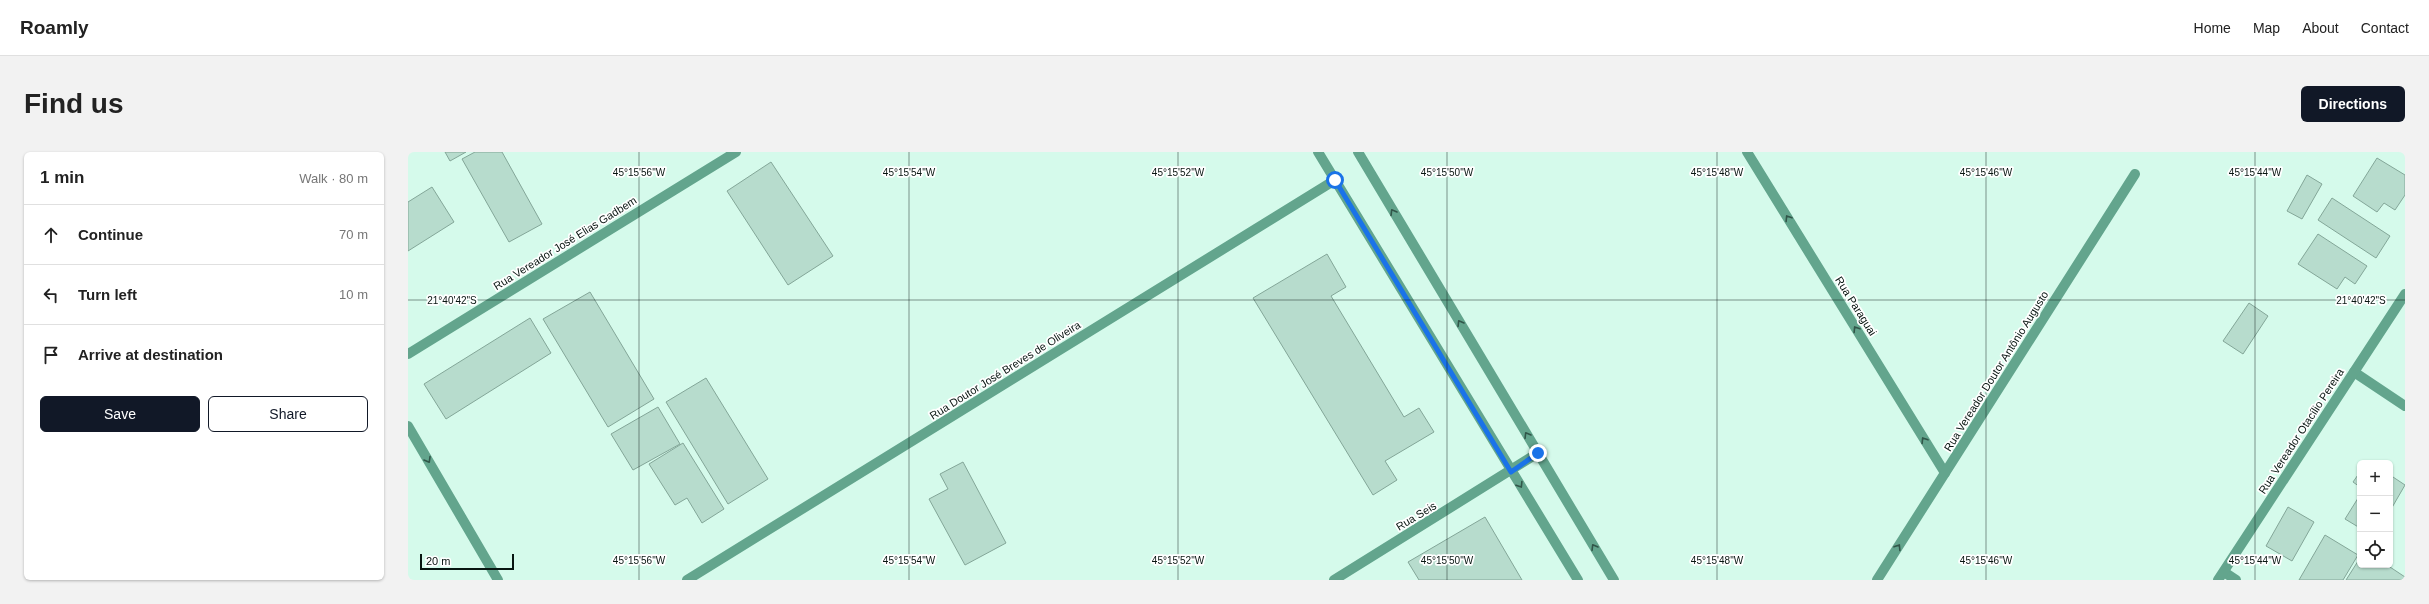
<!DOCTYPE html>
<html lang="en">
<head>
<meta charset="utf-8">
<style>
	:root { --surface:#fff; --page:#f2f2f2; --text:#222; --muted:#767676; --line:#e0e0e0; --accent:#111827 }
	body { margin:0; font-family:Arial,sans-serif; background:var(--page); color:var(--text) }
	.controls { position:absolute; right:12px; bottom:12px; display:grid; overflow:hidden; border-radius:6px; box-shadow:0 1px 3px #0004 }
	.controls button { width:36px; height:36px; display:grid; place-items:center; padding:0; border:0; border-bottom:1px solid var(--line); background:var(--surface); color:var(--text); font:20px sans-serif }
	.scale { position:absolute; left:12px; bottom:10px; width:94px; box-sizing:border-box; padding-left:4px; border:2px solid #081511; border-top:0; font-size:11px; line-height:14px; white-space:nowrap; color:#081511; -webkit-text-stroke:3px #fff; paint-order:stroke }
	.stop { position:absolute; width:12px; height:12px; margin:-9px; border:3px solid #1a73e8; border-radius:50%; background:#fff }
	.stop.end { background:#1a73e8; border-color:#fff; box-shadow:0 1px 4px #0008 }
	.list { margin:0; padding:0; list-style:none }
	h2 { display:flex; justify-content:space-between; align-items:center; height:52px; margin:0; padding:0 16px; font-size:17px }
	h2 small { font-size:13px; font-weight:400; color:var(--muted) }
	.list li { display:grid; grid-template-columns:26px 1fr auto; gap:12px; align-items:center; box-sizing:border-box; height:60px; padding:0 16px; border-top:1px solid var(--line) }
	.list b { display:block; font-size:15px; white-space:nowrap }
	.list em { font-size:13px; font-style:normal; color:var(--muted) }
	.actions { display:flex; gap:8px; padding:12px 16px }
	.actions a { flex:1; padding:9px 0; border:1px solid var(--accent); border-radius:6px; text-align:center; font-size:14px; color:var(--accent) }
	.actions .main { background:var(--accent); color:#fff }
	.icon { flex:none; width:22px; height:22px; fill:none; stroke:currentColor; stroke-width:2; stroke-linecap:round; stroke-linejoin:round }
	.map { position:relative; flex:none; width:1997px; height:428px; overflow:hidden; border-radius:6px }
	header { display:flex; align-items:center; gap:24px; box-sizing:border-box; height:56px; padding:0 20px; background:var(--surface); border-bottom:1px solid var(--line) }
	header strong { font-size:19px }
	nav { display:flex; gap:22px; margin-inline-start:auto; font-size:14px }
	.intro { display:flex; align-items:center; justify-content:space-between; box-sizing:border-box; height:96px; padding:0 24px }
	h1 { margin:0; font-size:28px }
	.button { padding:10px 18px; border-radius:6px; background:var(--accent); color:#fff; font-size:14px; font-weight:700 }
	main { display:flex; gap:24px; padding:0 24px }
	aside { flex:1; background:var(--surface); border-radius:6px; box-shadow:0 1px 3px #0004 }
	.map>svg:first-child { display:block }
</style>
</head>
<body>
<header>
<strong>Roamly</strong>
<nav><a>Home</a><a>Map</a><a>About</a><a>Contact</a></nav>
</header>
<div class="intro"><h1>Find us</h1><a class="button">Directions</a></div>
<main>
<aside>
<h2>1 min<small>Walk · 80 m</small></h2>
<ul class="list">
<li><svg class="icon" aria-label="ahead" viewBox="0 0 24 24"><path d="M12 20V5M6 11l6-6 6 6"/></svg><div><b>Continue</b></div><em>70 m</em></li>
<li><svg class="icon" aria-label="left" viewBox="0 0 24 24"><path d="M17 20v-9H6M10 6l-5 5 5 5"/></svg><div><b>Turn left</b></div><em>10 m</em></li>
<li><svg class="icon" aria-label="arrive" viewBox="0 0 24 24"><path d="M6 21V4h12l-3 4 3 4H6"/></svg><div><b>Arrive at destination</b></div></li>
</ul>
<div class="actions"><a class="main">Save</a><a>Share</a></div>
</aside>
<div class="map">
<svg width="1997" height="428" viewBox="0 0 1997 428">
	<rect width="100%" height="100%" fill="#d5faeb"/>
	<g fill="#b7dccd" stroke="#83a698">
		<polygon points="37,0 58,0 42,9"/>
		<polygon points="67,0 94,0 134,72 101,90 54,7"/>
		<polygon points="1969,6 1997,23 1997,43 1987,58 1976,51 1969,60 1945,44"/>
		<polygon points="363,10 425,104 380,133 319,39"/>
		<polygon points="1899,23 1914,32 1894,67 1879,59"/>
		<polygon points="24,35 46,70 0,99 0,50"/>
		<polygon points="1924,46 1982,84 1968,106 1910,68"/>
		<polygon points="1910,82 1959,114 1947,132 1937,125 1929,137 1890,112"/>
		<polygon points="919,102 938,135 923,144 996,265 1011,256 1026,280 977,309 989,328 965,343 845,146"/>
		<polygon points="182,140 246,247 200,275 135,167"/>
		<polygon points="1841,151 1860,164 1835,202 1815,189"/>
		<polygon points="122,166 143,201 38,267 16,232"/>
		<polygon points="298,226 360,327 320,352 258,250"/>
		<polygon points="250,255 272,292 225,318 203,282"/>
		<polygon points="275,291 316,357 294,371 279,346 267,353 241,312"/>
		<polygon points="555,310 598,391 557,413 521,347 540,337 532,322"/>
		<polygon points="1952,320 1952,335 1945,330"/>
		<polygon points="1982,323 1997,333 1982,359"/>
		<polygon points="1952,343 1952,376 1937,367"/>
		<polygon points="1880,355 1906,370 1884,409 1858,394"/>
		<polygon points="1077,365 1114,428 1011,428 1000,410"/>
		<polygon points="1917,383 1950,403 1935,428 1891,428"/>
		<polygon points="1952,406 1952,413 1979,413 1997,425 1997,428 1938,428"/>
	</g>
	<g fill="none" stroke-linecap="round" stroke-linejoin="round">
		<g stroke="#63a58d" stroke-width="10">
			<polyline points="910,0 1170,428"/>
			<polyline points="950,0 1206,428"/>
			<polyline points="1339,0 1537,321"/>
			<polyline points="0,202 328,0"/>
			<polyline points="1946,220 1997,254"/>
			<polyline points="0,274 90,428"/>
			<polyline points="1816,420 1828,428"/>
			<polyline points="279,428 927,28"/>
			<polyline points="926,428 1130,301"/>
			<polyline points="1469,428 1727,22"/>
			<polyline points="1810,428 1997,142"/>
		</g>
	</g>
	<defs><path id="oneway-chevron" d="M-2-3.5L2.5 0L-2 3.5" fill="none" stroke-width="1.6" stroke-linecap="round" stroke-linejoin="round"/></defs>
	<g stroke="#315649">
		<use href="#oneway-chevron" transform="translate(985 60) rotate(-121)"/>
		<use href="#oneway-chevron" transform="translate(1380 66) rotate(-122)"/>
		<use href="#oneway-chevron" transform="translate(1052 171) rotate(-121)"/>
		<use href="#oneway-chevron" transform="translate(1448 177) rotate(-122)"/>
		<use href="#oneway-chevron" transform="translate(1119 283) rotate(-121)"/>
		<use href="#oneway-chevron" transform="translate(1516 288) rotate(-122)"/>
		<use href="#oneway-chevron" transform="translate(20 308) rotate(60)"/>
		<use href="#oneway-chevron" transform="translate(1112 333) rotate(58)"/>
		<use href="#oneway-chevron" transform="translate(1186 395) rotate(-121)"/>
		<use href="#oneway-chevron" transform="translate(1490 395) rotate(-58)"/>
	</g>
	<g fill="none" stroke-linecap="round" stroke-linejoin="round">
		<polyline stroke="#1a73e8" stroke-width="5" points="927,28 1103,320 1130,301"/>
	</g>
	<path fill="none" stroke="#081511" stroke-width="1" stroke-opacity="0.45" d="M231,0V428M501,0V428M770,0V428M1039,0V428M1309,0V428M1578,0V428M1847,0V428M0,148H1997"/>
	<g text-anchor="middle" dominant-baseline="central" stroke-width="3.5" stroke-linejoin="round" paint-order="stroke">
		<g font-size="11" fill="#081511" stroke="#fff">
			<text transform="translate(157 91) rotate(-32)">Rua Vereador José Elias Gadbem</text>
			<text transform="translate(1448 154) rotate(58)">Rua Paraguai</text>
			<text transform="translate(597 218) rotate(-32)">Rua Doutor José Breves de Oliveira</text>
			<text transform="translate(1588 219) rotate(-58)">Rua Vereador Doutor Antônio Augusto</text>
			<text transform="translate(1893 279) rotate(-57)">Rua Vereador Otacílio Pereira</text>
			<text transform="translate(1008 364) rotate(-31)">Rua Seis</text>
		</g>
	</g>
	<g font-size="10" text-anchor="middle" fill="#081511" stroke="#fff" stroke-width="3.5" stroke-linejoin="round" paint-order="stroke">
		<text x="231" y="24">45°15'56"W</text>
		<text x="501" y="24">45°15'54"W</text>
		<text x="770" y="24">45°15'52"W</text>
		<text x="1039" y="24">45°15'50"W</text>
		<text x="1309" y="24">45°15'48"W</text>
		<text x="1578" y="24">45°15'46"W</text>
		<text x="1847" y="24">45°15'44"W</text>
		<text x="44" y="152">21°40'42"S</text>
		<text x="1953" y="152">21°40'42"S</text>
		<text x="231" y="412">45°15'56"W</text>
		<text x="501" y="412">45°15'54"W</text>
		<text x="770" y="412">45°15'52"W</text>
		<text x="1039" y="412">45°15'50"W</text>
		<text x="1309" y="412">45°15'48"W</text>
		<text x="1578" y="412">45°15'46"W</text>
		<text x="1847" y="412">45°15'44"W</text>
	</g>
</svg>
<div class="controls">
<button>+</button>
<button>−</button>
<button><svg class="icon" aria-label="locate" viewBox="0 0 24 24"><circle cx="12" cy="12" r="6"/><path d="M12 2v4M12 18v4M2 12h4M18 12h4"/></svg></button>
</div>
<div class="scale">20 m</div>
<div class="stop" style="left:927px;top:28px"></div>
<div class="stop end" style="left:1130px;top:301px"></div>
</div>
</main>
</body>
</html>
